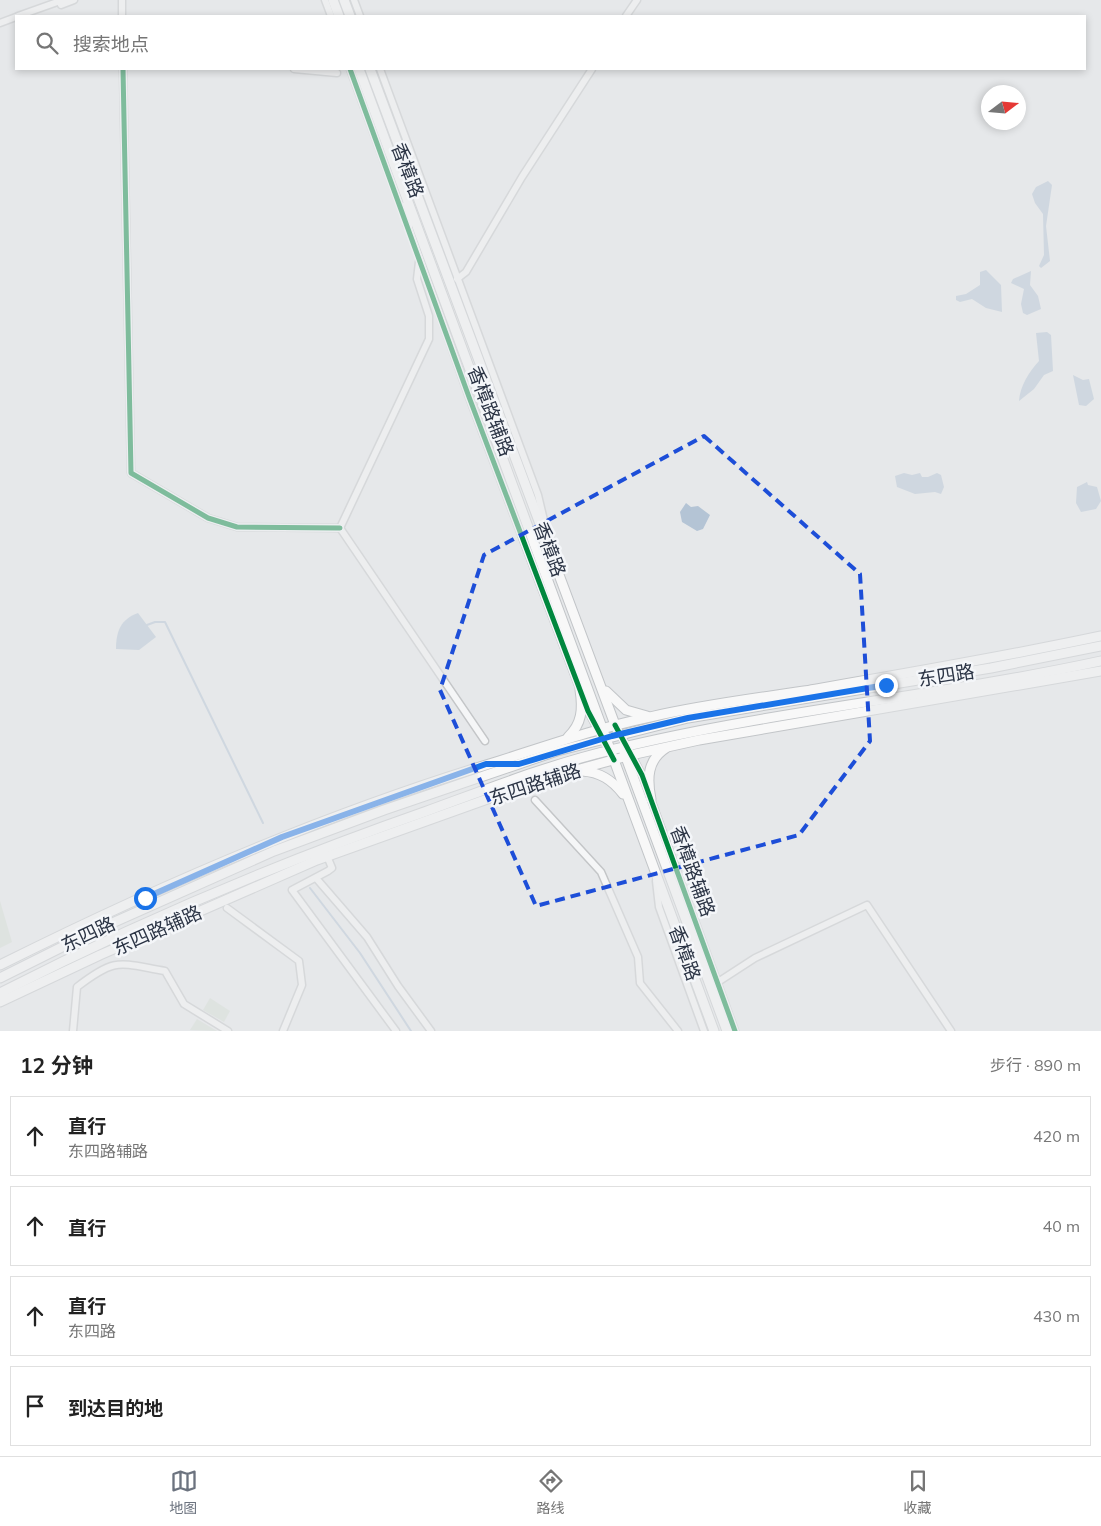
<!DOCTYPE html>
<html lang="zh">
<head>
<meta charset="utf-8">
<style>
	:root { --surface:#fff; --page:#f6f6f6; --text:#222; --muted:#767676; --line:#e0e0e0; --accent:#6c737f }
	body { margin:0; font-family:Mulish,"Noto Sans SC",sans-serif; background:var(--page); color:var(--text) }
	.compass { position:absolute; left:981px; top:85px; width:45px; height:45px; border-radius:50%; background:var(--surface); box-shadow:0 2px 8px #0003; rotate:74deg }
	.stop { position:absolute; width:15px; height:15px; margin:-11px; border:4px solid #1a73e8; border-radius:50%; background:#fff }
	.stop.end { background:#1a73e8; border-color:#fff; box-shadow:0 1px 5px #0008 }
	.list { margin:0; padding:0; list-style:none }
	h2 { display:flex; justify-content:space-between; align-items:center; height:65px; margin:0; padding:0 20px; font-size:21px }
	h2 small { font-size:16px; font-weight:400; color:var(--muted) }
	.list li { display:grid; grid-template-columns:32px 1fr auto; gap:15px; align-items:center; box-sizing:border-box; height:80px; margin:0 10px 10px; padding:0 10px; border:1px solid var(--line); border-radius:0px }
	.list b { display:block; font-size:19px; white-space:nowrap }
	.list p { margin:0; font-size:16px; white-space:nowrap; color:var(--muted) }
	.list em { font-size:16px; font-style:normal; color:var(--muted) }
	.icon { flex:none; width:28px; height:28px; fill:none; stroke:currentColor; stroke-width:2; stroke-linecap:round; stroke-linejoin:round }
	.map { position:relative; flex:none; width:1101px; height:1031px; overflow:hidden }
	.search { position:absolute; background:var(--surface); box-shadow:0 2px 8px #0003; left:15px; right:15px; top:15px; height:55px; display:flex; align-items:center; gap:12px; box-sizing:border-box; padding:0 18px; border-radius:0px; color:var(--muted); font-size:19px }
	.sheet { height:425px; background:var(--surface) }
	nav { display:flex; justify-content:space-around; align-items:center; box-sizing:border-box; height:70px; border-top:1px solid var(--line); background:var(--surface); font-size:14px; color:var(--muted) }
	nav a { display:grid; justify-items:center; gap:2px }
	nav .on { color:var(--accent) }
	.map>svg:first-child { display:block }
</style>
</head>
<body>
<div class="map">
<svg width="1101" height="1031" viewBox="0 0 1101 1031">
	<rect width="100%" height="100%" fill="#e6e8ea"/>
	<g fill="#d6ded6">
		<polygon points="0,901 12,942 0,948"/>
		<polygon points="210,998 230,1011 224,1022 203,1010"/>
		<polygon points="197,1019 217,1031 190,1030"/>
	</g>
	<g fill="#b4c4d5">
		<polygon points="1048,181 1052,185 1046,226 1050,261 1041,268 1039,266 1044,255 1043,214 1035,203 1032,194 1036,187"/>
		<polygon points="986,270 1001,285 1002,312 986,308 972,299 960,302 956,300 956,296 966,294 980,285 980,272"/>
		<polygon points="1031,271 1030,285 1038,296 1041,309 1027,315 1023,313 1021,304 1024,289 1011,283 1013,279"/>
		<path d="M1047,332L1051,335L1053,371L1044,375L1034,389L1019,401C1020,386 1029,372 1039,361L1036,333Z"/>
		<polygon points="1073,375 1083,380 1089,379 1094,399 1086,406 1079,405"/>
		<polygon points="904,473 912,475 920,473 922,477 928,477 937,473 941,475 944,487 941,494 935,492 915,494 897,487 895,476"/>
		<polygon points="1087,482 1088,485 1097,487 1101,501 1096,509 1081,512 1076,503 1077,487"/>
		<polygon points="686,503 691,507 698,506 710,515 703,529 697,531 682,522 680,512"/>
		<path d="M138,613L156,637L139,650L116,649C116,631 121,619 138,613Z"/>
	</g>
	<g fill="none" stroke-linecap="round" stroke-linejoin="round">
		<g stroke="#b4c4d5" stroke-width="2">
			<polyline points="147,625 155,622 165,622 263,823"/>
			<polyline points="310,888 360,953 411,1031"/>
		</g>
		<g stroke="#c4c6c8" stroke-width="9">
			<g id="minor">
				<polyline points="122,0 122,16"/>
				<polyline points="325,0 331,16"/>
				<polyline points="354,0 360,16"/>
				<polyline points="61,5 74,0"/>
				<polyline points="18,16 63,0"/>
				<polyline points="626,16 637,0"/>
				<polyline points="0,23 16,17"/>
				<polyline points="123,69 131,473 208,518 237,527 340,528"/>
				<polyline points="294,69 337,73"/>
				<polyline points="350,69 403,213"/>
				<polyline points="380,69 538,495 547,533"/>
				<polyline points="407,222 469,397 588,711 599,732"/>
				<polyline points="457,279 466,272 522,177 592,69"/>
				<polyline points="340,528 429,339 429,316 417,279 419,262"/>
				<polyline points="340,528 485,741"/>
				<polyline points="619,732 642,775 735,1031"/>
				<polyline points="535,800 601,872 638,957 640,983 678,1031"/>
				<polyline points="327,856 332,868 328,871 292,890 396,1031"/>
				<polyline points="316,878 367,937 398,986 431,1031"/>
				<polyline points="656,881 659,907 704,1031"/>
				<polyline points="227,908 299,961 302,985 283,1031"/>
				<polyline points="718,982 755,958 867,905 951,1031"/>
				<path d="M73,1031L77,987C116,957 118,963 165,971L184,1004L228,1031"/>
			</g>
		</g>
		<g stroke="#c2c5c8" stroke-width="11">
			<g id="major">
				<polyline points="333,0 339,16"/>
				<polyline points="344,0 350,16"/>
				<polyline points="359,69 714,1031"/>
				<polyline points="370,69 617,730"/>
				<polyline points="405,207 408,225"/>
				<polyline points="606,691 626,710 647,716"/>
				<path d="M568,737C582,724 583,709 580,690"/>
				<polyline points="624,752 727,1031"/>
				<path d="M582,771C600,772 612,780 623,794"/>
				<path d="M651,799C647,779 647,760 666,748"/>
				<path d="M0,965C160,885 327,813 499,761C549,745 598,728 650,717C701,705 752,699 804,691C903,674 1003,657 1101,636"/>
				<polyline points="0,978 92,932 274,851 384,810 557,751 688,718 991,668 1101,646"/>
				<path d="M0,993C138,922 281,862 427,811C490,788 551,764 615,749C775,710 940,696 1101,661"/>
				<polyline points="0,1002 100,955 317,860 507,792 580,769 631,755 699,740 1101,671"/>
			</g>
		</g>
		<use href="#minor" stroke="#f5f6f7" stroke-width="6"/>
		<use href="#major" stroke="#f8f8f8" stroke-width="9"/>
		<g stroke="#f4f6f9" stroke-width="8">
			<g id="cycleway">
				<polyline points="123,69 131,473 208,518 237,527 340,528"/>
				<polyline points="350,69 469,397 588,711 614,760"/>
				<polyline points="615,725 642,775 735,1031"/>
			</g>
		</g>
		<use href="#cycleway" stroke="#00873e" stroke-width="5"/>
	</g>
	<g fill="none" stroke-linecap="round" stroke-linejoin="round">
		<polyline stroke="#1a73e8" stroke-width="6" points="145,898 282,837 475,768 486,764 519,764 612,736 688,718 886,685"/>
	</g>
	<path d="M0 0H1101V1031H0ZM704,436L860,574L870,741L799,835L536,906L440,690L484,555Z" fill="#e6e8ea" fill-opacity=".55" fill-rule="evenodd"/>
	<path fill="none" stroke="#1d4ed8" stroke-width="4" stroke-dasharray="10 6" stroke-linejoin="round" d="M704,436L860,574L870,741L799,835L536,906L440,690L484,555Z"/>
	<g text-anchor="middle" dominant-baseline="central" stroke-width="5" stroke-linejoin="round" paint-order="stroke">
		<g font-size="19" fill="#2b3445" stroke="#f4f6f9">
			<text transform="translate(408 170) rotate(69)">香樟路</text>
			<text transform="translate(491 411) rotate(69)">香樟路辅路</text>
			<text transform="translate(550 549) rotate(69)">香樟路</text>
			<text transform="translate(946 675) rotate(-9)">东四路</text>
			<text transform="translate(535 784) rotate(-18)">东四路辅路</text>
			<text transform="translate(693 871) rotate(70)">香樟路辅路</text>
			<text transform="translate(157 930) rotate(-24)">东四路辅路</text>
			<text transform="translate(88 934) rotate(-25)">东四路</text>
			<text transform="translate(685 953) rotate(70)">香樟路</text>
		</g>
	</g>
</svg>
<svg class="compass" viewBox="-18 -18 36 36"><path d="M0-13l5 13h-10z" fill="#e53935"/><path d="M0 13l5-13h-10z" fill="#767676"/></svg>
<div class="stop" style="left:145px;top:898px"></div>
<div class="stop end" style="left:886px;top:685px"></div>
<div class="search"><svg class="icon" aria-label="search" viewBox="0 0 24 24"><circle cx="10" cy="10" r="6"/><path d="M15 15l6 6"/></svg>搜索地点</div>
</div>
<section class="sheet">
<h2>12 分钟<small>步行 · 890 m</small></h2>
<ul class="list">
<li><svg class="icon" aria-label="ahead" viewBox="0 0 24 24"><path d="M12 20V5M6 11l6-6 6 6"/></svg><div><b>直行</b><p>东四路辅路</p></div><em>420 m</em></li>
<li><svg class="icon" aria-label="ahead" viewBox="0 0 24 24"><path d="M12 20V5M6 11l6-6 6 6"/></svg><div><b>直行</b></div><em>40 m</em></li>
<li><svg class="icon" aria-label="ahead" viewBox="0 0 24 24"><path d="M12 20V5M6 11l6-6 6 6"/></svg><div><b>直行</b><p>东四路</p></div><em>430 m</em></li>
<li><svg class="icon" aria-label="arrive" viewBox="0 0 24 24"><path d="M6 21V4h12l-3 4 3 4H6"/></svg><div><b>到达目的地</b></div></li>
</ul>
</section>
<nav>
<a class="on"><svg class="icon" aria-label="map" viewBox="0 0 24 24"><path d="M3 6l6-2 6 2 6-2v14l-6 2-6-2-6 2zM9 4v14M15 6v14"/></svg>地图</a>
<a><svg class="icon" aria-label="directions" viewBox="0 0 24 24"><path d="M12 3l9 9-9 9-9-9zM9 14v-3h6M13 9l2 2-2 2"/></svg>路线</a>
<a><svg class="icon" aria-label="saved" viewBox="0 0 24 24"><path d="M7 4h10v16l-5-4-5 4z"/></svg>收藏</a>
</nav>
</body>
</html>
